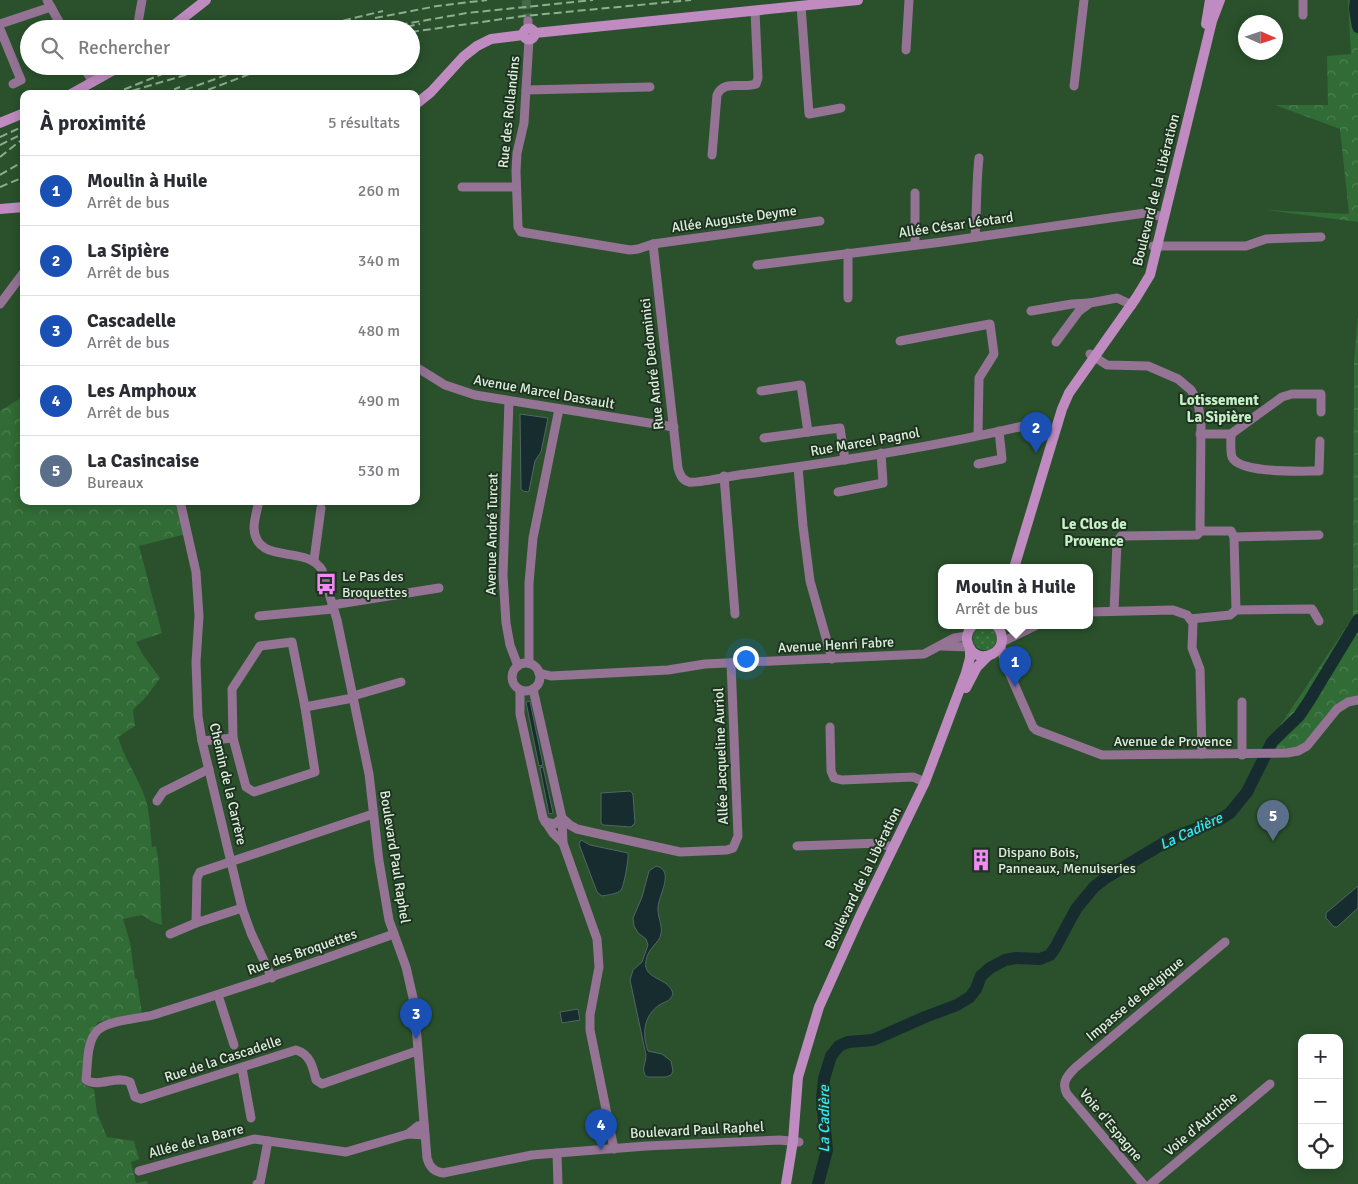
<!DOCTYPE html>
<html lang="fr">
<head>
<meta charset="utf-8">
<style>
	:root { --surface:#fff; --page:#f2f2f3; --text:#2b2b33; --muted:#7c7c81; --line:#e1e1e2; --accent:#84568a }
	body { margin:0; font-family:Signika,sans-serif; background:var(--page); color:var(--text) }
	.controls { position:absolute; right:15px; bottom:15px; display:grid; overflow:hidden; border-radius:10px; box-shadow:0 2px 12px #0003 }
	.controls button { width:45px; height:45px; display:grid; place-items:center; padding:0; border:0; border-bottom:1px solid var(--line); background:var(--surface); color:var(--text); font:25px sans-serif }
	.compass { position:absolute; left:1238px; top:15px; width:45px; height:45px; border-radius:50%; background:var(--surface); box-shadow:0 2px 12px #0003; rotate:93deg }
	.you { position:absolute; left:745px; top:658px; width:18px; height:18px; margin:-12px; border:4px solid #fff; border-radius:50%; background:#1a73e8; box-shadow:0 0 0 8px #1a73e833 }
	.badge { display:grid; place-items:center; width:32px; height:32px; border-radius:50%; background:var(--accent); color:#fff; font-size:16px; font-weight:700 }
	.pin { position:absolute; translate:-50% -41px; filter:drop-shadow(0 1px 2px #0008) }
	.pin::after { content:''; position:absolute; top:26px; width:18px; height:15px; background:inherit; clip-path:polygon(0 0,100% 0,50% 100%) }
	.popup { position:absolute; left:938px; top:564px; width:155px; height:65px; box-sizing:border-box; display:grid; place-content:center; border-radius:10px; background:var(--surface); filter:drop-shadow(0 1px 4px #0005); font-size:16px; white-space:nowrap; color:var(--muted) }
	.popup b { font-size:19px; color:var(--text) }
	.popup::after { content:''; position:absolute; left:50%; top:100%; margin-left:-10px; border:10px solid transparent; border-top-color:var(--surface) }
	.list { margin:0; padding:0; list-style:none }
	h2 { display:flex; justify-content:space-between; align-items:center; height:65px; margin:0; padding:0 20px; font-size:21px }
	h2 small { font-size:16px; font-weight:400; color:var(--muted) }
	.list li { display:grid; grid-template-columns:32px 1fr auto; gap:15px; align-items:center; box-sizing:border-box; height:70px; padding:0 20px; border-top:1px solid var(--line) }
	.list b { display:block; font-size:19px; white-space:nowrap }
	.list p { margin:0; font-size:16px; white-space:nowrap; color:var(--muted) }
	.list em { font-size:16px; font-style:normal; color:var(--muted) }
	.icon { flex:none; width:28px; height:28px; fill:none; stroke:currentColor; stroke-width:2; stroke-linecap:round; stroke-linejoin:round }
	.map { position:relative; flex:none; width:1358px; height:1184px; overflow:hidden }
	.search { position:absolute; background:var(--surface); box-shadow:0 2px 12px #0003; left:20px; top:20px; width:400px; height:55px; display:flex; align-items:center; gap:12px; box-sizing:border-box; padding:0 18px; border-radius:28px; color:var(--muted); font-size:19px }
	.panel { position:absolute; background:var(--surface); box-shadow:0 2px 12px #0003; left:20px; top:90px; width:400px; height:415px; border-radius:10px }
	.map>svg:first-child { display:block }
</style>
</head>
<body>
<div class="map">
<svg width="1358" height="1184" viewBox="0 0 1358 1184">
	<defs>
		<pattern id="grass-dots" width="8" height="8" patternUnits="userSpaceOnUse" patternTransform="scale(1.25)"><rect width="8" height="8" fill="#316b36"/><path d="M2 2h.1M6 6h.1" fill="none" stroke="#4e8152" stroke-width="1.8" stroke-linecap="round"/></pattern>
		<pattern id="forest-crowns" width="20" height="18" patternUnits="userSpaceOnUse" patternTransform="scale(1.25)"><rect width="20" height="18" fill="#316b36"/><path d="M2 6a3 3 0 1 1 6 0M12 15a3 3 0 1 1 6 0" fill="none" stroke="#4e8152"/></pattern>
	</defs>
	<rect width="100%" height="100%" fill="#2a512c"/>
	<circle fill="url(#grass-dots)" cx="985" cy="638" r="12"/>
	<g fill="url(#forest-crowns)">
		<polygon points="1348,0 1358,0 1358,222 1267,210 1349,214 1340,129 1275,105 1328,105 1327,56 1351,54"/>
		<path d="M1358,315V696C1322,699 1321,742 1291,749C1285,750 1278,750 1271,750L1267,745L1353,617L1354,361Z"/>
		<path d="M24,396V501H177L186,534L139,546L162,633L136,642L143,655L160,678L147,696L133,710L135,726L118,737C124,757 135,773 143,792C150,808 150,829 152,847L156,846C161,872 160,898 162,925L153,922L142,915L123,919L130,942L135,979H137L142,1014L98,1022L86,1045L82,1084L94,1089L97,1113L107,1137L134,1141L139,1159L131,1162L136,1183L147,1181L148,1184H0V411Z"/>
	</g>
	<g fill="#162c2f" stroke="#516763">
		<polygon points="520,414 548,418 541,452 535,461 529,491 528,492 523,491 521,489"/>
		<polygon points="530,701 543,765 539,766 526,702"/>
		<polygon points="543,767 553,813 549,814 540,768"/>
		<polygon points="630,791 633,794 635,823 631,827 603,825 601,823 601,793"/>
		<path d="M581,840L590,845L628,853C629,858 624,886 621,890C618,894 607,895 602,896L597,892L579,844Z"/>
		<path d="M656,866C675,870 659,895 658,907C657,916 663,925 661,934C659,944 648,947 646,961C642,980 670,977 673,994C670,1001 667,1001 661,1004C643,1015 642,1034 648,1051L662,1054L671,1061L673,1071L671,1075L666,1077H647C640,1070 646,1064 646,1055L630,980L633,970L642,962L648,945L646,939L638,933L634,926L633,918L642,897L649,871Z"/>
		<polygon points="1358,886 1358,908 1337,927 1334,927 1326,918 1326,913"/>
		<polygon points="578,1009 580,1020 562,1023 560,1012"/>
	</g>
	<g fill="none" stroke-linecap="round" stroke-linejoin="round">
		<g stroke="#162c2f" stroke-width="12">
			<polyline points="1356,0 1355,9 1358,27"/>
			<polyline points="818,1184 827,1150 822,1099 824,1079 831,1056 839,1046 848,1042 873,1040 925,1017 957,1005 970,997 976,989 981,976 990,968 1005,960 1016,958 1040,959 1050,955 1055,948 1076,909 1094,887 1107,877 1174,837 1219,820 1230,813 1247,792 1272,742 1299,716 1309,701 1358,620"/>
		</g>
		<polyline stroke="#456946" stroke-width="9" stroke-dasharray="9 4.5" stroke-linecap="butt" points="526,0 528,21"/>
		<g stroke="#947395" stroke-width="9">
			<polyline points="47,0 63,29"/>
			<polyline points="1303,0 1303,15"/>
			<polyline points="801,6 809,114 841,108"/>
			<polyline points="528,21 528,28"/>
			<polyline points="0,24 51,7"/>
			<polyline points="0,29 21,80 13,84"/>
			<polyline points="137,29 142,0"/>
			<polyline points="529,39 524,123 517,153 516,171 518,227 521,232 630,250 638,249 653,244 820,221"/>
			<polyline points="906,50 909,0"/>
			<polyline points="83,66 93,82"/>
			<polyline points="1074,86 1084,0"/>
			<polyline points="526,90 650,87"/>
			<path d="M712,155L717,95C724,79 742,89 756,84L758,78L755,11"/>
			<polyline points="462,187 516,187"/>
			<polyline points="915,193 915,245"/>
			<path d="M975,237C977,210 976,184 979,158"/>
			<path d="M653,244L678,468C680,475 682,480 689,482C698,484 734,475 746,474C837,462 929,448 1019,427L1028,425L1055,432"/>
			<polyline points="1153,246 1246,246 1266,239 1321,237"/>
			<polyline points="848,253 848,298"/>
			<polyline points="757,265 942,242 1145,213 1164,217"/>
			<polyline points="0,304 24,272"/>
			<polyline points="1031,311 1072,304 1089,303"/>
			<polyline points="900,341 990,324 994,354 979,378 978,435"/>
			<polyline points="1056,342 1079,311 1090,303 1117,298 1132,305"/>
			<polyline points="1090,354 1107,365 1148,366 1178,379 1191,390 1198,402 1201,425 1200,528 1202,530"/>
			<polyline points="416,367 445,385 475,395 674,427"/>
			<polyline points="761,391 801,385 808,432 840,428 845,460"/>
			<polyline points="509,401 503,575 506,623 510,645 518,666"/>
			<polyline points="1200,434 1231,434 1282,397 1292,394 1321,394 1321,412"/>
			<path d="M1231,434C1231,440 1230,451 1232,457C1240,474 1302,471 1319,471L1320,441"/>
			<polyline points="764,438 808,432"/>
			<polyline points="978,464 1002,459 999,431"/>
			<polyline points="798,467 803,526 810,581 832,659"/>
			<polyline points="724,476 735,614"/>
			<polyline points="838,492 883,483 881,453"/>
			<polyline points="180,501 196,572 199,616 196,662 198,716 202,741 242,908 251,933 272,978"/>
			<path d="M259,501C257,510 254,520 254,528C256,566 306,544 322,570L337,620L369,774L379,861L389,920L406,967L414,1002L427,1158C429,1166 434,1172 443,1173L532,1155L646,1146L780,1140L799,1142"/>
			<polyline points="1234,537 1236,610"/>
			<polyline points="314,560 321,508"/>
			<polyline points="332,605 439,588"/>
			<polyline points="1114,611 1117,542 1121,536 1197,535 1202,530 1204,531 1231,531 1234,537 1319,535"/>
			<polyline points="1089,612 1173,610 1187,615 1193,623 1192,648 1200,669 1202,754"/>
			<polyline points="259,616 333,609"/>
			<polyline points="1190,619 1230,615 1236,610 1312,609 1319,621"/>
			<polyline points="1002,642 1035,626"/>
			<polyline points="941,646 969,647"/>
			<polyline points="1001,646 1004,661 1033,727 1036,730 1102,755 1287,753 1298,751 1307,746 1337,709 1348,702 1358,700"/>
			<circle cx="526" cy="677" r="14"/>
			<polyline points="529,663 529,583 533,538 559,409"/>
			<polyline points="539,673 551,676 668,670 705,664 924,654 954,638 967,636"/>
			<polyline points="533,689 562,818 563,843 597,939 599,967 590,1015 590,1030 614,1149"/>
			<polyline points="520,690 520,714 543,818 553,833 563,843"/>
			<polyline points="353,696 401,682"/>
			<polyline points="1242,702 1242,755"/>
			<polyline points="830,727 831,771 834,778 842,780 913,777 925,782"/>
			<polyline points="233,738 246,787 254,792 315,772 305,707"/>
			<polyline points="202,741 233,738 232,689 260,646 292,642 305,707 353,698"/>
			<polyline points="157,801 163,792 209,769"/>
			<polyline points="545,822 555,824 562,818 570,825 577,829 680,852 727,850 733,848 738,836 731,663"/>
			<polyline points="797,846 881,843 893,848"/>
			<polyline points="242,908 196,923 197,878 200,872 373,814"/>
			<polyline points="170,934 196,923"/>
			<path d="M394,934C314,963 234,990 153,1015C138,1019 109,1020 98,1030C86,1041 88,1065 86,1080C99,1088 116,1075 130,1082L135,1097L141,1099L296,1050C310,1054 313,1067 316,1080L322,1084L417,1051"/>
			<polyline points="218,995 234,1045"/>
			<polyline points="242,1068 251,1118"/>
			<polyline points="424,1125 418,1126 408,1134 425,1135"/>
			<polyline points="557,1153 558,1184"/>
			<polyline points="139,1171 254,1139 346,1152 408,1134"/>
			<polyline points="257,1184 260,1183 268,1141"/>
			<path d="M1143,1184L1067,1094C1061,1083 1067,1076 1075,1068L1225,942"/>
			<polyline points="1151,1184 1270,1084"/>
		</g>
		<g stroke="#bf8bc1" stroke-width="10">
			<polyline points="1206,24 1210,0"/>
			<circle cx="529" cy="34" r="5.5"/>
			<polyline points="169,29 206,0"/>
			<polyline points="535,33 858,0"/>
			<polyline points="71,94 121,66"/>
			<polyline points="416,104 431,92 463,57 477,46 491,39 523,35"/>
			<polyline points="0,123 24,113"/>
			<polyline points="0,209 24,207"/>
			<polyline points="1014,568 1062,409 1069,393 1136,298 1150,275 1212,21 1220,0"/>
			<path d="M972,626C968,631 965,637 968,644C976,670 1016,650 997,626"/>
			<polyline points="966,688 977,667 988,656"/>
			<polyline points="786,1184 793,1141 798,1077 819,1007 860,916 925,782 966,673 970,658 970,649"/>
		</g>
		<g stroke="#90ad90" stroke-width="2" stroke-dasharray="8 4" stroke-linecap="butt">
			<polyline points="375,18 437,6 487,0"/>
			<polyline points="308,29 383,11"/>
			<polyline points="327,29 353,22"/>
			<polyline points="347,29 383,21"/>
			<polyline points="376,29 467,13 593,0"/>
			<polyline points="395,29 420,24"/>
			<polyline points="411,32 524,16 691,0"/>
			<polyline points="113,94 182,66"/>
			<polyline points="121,94 216,66"/>
			<polyline points="163,94 180,87"/>
			<polyline points="174,94 251,66"/>
			<polyline points="197,94 271,66"/>
			<polyline points="0,137 24,126"/>
			<polyline points="0,145 20,135"/>
			<polyline points="0,157 24,138"/>
			<polyline points="0,175 24,161"/>
			<polyline points="0,187 24,177"/>
		</g>
	</g>
	<defs>
		<g id="bus-bare" transform="scale(1.725)"><path d="M-5-6H5V4H4V6H2V4H-2V6H-4V4H-5ZM-3.5-4V0h7V-4ZM-3.5 1.2v1.5H-2V1.2ZM2 1.2v1.5H3.5V1.2Z" fill="#f08bf5" stroke="#203221" stroke-width="2.5" paint-order="stroke"/></g>
		<g id="building-bare" transform="scale(1.725)"><path d="M-4-6H4V6H1V3H-1V6H-4ZM-2.5-4.3h1.7v1.8h-1.7ZM.8-4.3h1.7v1.8H.8ZM-2.5-1h1.7V.8h-1.7ZM.8-1h1.7V.8H.8Z" fill="#f08bf5" stroke="#203221" stroke-width="2.5" paint-order="stroke"/></g>
	</defs>
	<g fill-rule="evenodd">
		<use href="#bus-bare" x="326" y="584"/>
		<use href="#building-bare" x="981" y="860"/>
	</g>
	<g text-anchor="middle" dominant-baseline="central" stroke-width="4" stroke-linejoin="round" paint-order="stroke">
		<g font-size="14" fill="#dbf1db" stroke="#203221">
			<text transform="translate(509 112) rotate(-84)">Rue des Rollandins</text>
			<text transform="translate(1156 190) rotate(-76)">Boulevard de la Libération</text>
			<text transform="translate(734 219) rotate(-8)">Allée Auguste Deyme</text>
			<text transform="translate(956 225) rotate(-8)">Allée César Léotard</text>
			<text transform="translate(652 364) rotate(-96)">Rue André Dedominici</text>
			<text transform="translate(544 392) rotate(10)">Avenue Marcel Dassault</text>
			<text transform="translate(865 442) rotate(-10)">Rue Marcel Pagnol</text>
			<text transform="translate(492 534) rotate(-89)">Avenue André Turcat</text>
			<text transform="translate(836 645) rotate(-3)">Avenue Henri Fabre</text>
			<text x="1173" y="741">Avenue de Provence</text>
			<text transform="translate(721 756) rotate(-92)">Allée Jacqueline Auriol</text>
			<text transform="translate(228 784) rotate(77)">Chemin de la Carrère</text>
			<text transform="translate(395 857) rotate(81)">Boulevard Paul Raphel</text>
			<text transform="translate(863 878) rotate(-64)">Boulevard de la Libération</text>
			<text transform="translate(302 952) rotate(-19)">Rue des Broquettes</text>
			<text transform="translate(1135 999) rotate(-40)">Impasse de Belgique</text>
			<text transform="translate(223 1059) rotate(-18)">Rue de la Cascadelle</text>
			<text transform="translate(1201 1124) rotate(-40)">Voie d'Autriche</text>
			<text transform="translate(1111 1125) rotate(50)">Voie d'Espagne</text>
			<text transform="translate(697 1130) rotate(-3)">Boulevard Paul Raphel</text>
			<text transform="translate(196 1141) rotate(-15)">Allée de la Barre</text>
		</g>
		<g font-size="14" fill="#dbf1db" stroke="#203221" text-anchor="start">
			<text x="342" y="576">Le Pas des<tspan x="342" dy="16">Broquettes</tspan></text>
			<text x="998" y="852">Dispano Bois,<tspan x="998" dy="16">Panneaux, Menuiseries</tspan></text>
		</g>
		<g font-size="15" font-weight="bold" fill="#c4f1c5" stroke="#203221">
			<text x="1219" y="400">Lotissement<tspan x="1219" dy="17">La Sipière</tspan></text>
			<text x="1094" y="524">Le Clos de<tspan x="1094" dy="17">Provence</tspan></text>
		</g>
		<g font-size="15" font-style="italic" fill="#34e8f9" stroke="#203221">
			<text transform="translate(1191 831) rotate(-25)">La Cadière</text>
			<text transform="translate(824 1119) rotate(-90)">La Cadière</text>
		</g>
	</g>
</svg>
<div class="controls">
<button>+</button>
<button>−</button>
<button><svg class="icon" aria-label="locate" viewBox="0 0 24 24"><circle cx="12" cy="12" r="6"/><path d="M12 2v4M12 18v4M2 12h4M18 12h4"/></svg></button>
</div>
<svg class="compass" viewBox="-18 -18 36 36"><path d="M0-13l5 13h-10z" fill="#e53935"/><path d="M0 13l5-13h-10z" fill="#7c7c81"/></svg>
<div class="you"></div>
<div class="pin badge" style="left:1015px;top:687px;background:#1a4fb4">1</div>
<div class="popup"><b>Moulin à Huile</b>Arrêt de bus</div>
<div class="pin badge" style="left:1036px;top:453px;background:#1a4fb4">2</div>
<div class="pin badge" style="left:416px;top:1039px;background:#1a4fb4">3</div>
<div class="pin badge" style="left:601px;top:1150px;background:#1a4fb4">4</div>
<div class="pin badge" style="left:1273px;top:841px;background:#5c6f8a">5</div>
<div class="search"><svg class="icon" aria-label="search" viewBox="0 0 24 24"><circle cx="10" cy="10" r="6"/><path d="M15 15l6 6"/></svg>Rechercher</div>
<section class="panel">
<h2>À proximité<small>5 résultats</small></h2>
<ul class="list">
<li><span class="badge" style="background:#1a4fb4">1</span><div><b>Moulin à Huile</b><p>Arrêt de bus</p></div><em>260 m</em></li>
<li><span class="badge" style="background:#1a4fb4">2</span><div><b>La Sipière</b><p>Arrêt de bus</p></div><em>340 m</em></li>
<li><span class="badge" style="background:#1a4fb4">3</span><div><b>Cascadelle</b><p>Arrêt de bus</p></div><em>480 m</em></li>
<li><span class="badge" style="background:#1a4fb4">4</span><div><b>Les Amphoux</b><p>Arrêt de bus</p></div><em>490 m</em></li>
<li><span class="badge" style="background:#5c6f8a">5</span><div><b>La Casincaise</b><p>Bureaux</p></div><em>530 m</em></li>
</ul>
</section>
</div>
</body>
</html>
